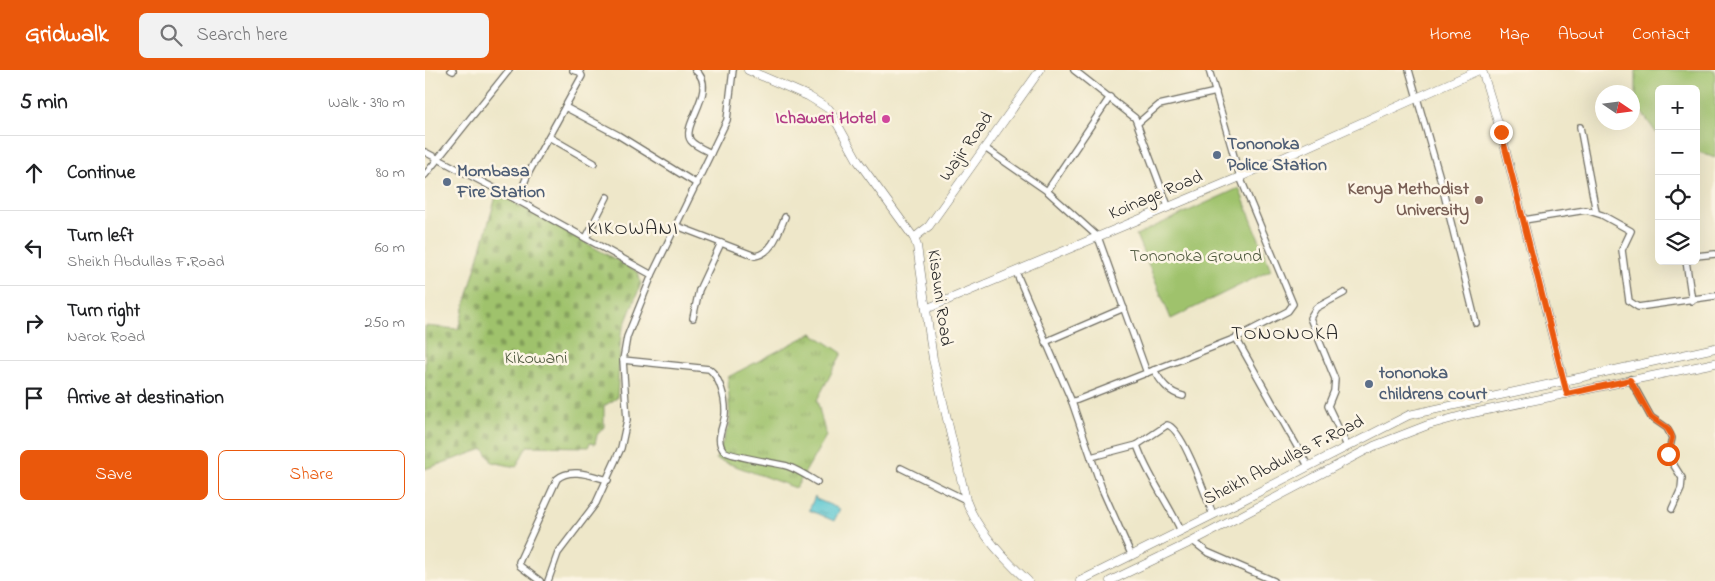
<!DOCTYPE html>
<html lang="en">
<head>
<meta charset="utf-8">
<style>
	:root { --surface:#fff; --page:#f2f2f2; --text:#202124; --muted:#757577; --line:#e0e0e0; --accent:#ea580c }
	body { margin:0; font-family:"Indie Flower",sans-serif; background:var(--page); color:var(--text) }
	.controls { position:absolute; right:15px; top:15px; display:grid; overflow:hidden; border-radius:8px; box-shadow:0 5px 20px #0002 }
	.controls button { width:45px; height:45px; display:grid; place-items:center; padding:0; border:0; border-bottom:1px solid var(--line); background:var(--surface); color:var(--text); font:25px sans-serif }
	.compass { position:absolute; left:1170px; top:15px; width:45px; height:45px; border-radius:50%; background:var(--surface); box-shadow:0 5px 20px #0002; rotate:103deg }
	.stop { position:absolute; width:15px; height:15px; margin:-11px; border:4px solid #ea580c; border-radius:50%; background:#fff }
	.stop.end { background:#ea580c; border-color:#fff; box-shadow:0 1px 5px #0008 }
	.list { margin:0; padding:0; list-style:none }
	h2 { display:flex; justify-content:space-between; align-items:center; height:65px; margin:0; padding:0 20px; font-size:21px }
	h2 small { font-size:16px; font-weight:400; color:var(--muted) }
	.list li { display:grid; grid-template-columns:32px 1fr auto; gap:15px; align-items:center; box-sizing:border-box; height:75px; padding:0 20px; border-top:1px solid var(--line) }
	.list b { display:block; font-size:19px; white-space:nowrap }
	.list p { margin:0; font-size:16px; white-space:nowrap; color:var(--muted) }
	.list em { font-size:16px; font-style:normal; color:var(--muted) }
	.actions { display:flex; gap:10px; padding:15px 20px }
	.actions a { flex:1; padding:11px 0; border:1px solid var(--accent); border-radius:8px; text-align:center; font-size:18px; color:var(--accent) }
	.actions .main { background:var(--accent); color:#fff }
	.icon { flex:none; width:28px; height:28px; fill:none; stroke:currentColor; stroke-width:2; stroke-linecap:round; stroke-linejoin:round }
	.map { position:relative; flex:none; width:1290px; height:511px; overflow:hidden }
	header { display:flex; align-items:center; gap:30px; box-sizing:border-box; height:70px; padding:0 25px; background:var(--accent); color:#fff }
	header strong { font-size:24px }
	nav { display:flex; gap:28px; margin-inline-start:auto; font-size:18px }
	.search { width:350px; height:45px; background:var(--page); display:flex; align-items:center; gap:12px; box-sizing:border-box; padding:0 18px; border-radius:8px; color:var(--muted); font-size:19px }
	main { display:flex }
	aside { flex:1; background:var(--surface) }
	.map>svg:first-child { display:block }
</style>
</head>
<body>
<header>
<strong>Gridwalk</strong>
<div class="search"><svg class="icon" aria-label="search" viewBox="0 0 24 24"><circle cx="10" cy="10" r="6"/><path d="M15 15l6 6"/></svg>Search here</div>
<nav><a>Home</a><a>Map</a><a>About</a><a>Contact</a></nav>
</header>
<main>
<aside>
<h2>5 min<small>Walk · 390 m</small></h2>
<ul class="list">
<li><svg class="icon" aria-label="ahead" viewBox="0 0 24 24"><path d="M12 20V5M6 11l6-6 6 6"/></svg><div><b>Continue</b></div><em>80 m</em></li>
<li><svg class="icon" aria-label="left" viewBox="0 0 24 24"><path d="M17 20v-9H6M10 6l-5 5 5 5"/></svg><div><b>Turn left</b><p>Sheikh Abdullas F.Road</p></div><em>60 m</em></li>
<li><svg class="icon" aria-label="right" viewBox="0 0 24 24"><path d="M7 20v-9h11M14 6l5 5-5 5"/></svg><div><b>Turn right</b><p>Narok Road</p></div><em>250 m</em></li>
<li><svg class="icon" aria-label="arrive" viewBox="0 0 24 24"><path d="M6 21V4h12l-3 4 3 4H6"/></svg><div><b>Arrive at destination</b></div></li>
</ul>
<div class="actions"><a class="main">Save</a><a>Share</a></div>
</aside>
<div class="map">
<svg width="1290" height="511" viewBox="0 0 1290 511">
	<defs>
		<pattern id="grass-tufts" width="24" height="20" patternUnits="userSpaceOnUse" patternTransform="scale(1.25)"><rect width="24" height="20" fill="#9fc26c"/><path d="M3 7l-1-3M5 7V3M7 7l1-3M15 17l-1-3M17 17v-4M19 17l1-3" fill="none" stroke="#829e59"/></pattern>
		<pattern id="cemetery-stones" width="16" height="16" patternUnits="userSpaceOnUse" patternTransform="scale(1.25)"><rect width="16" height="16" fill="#9fc26c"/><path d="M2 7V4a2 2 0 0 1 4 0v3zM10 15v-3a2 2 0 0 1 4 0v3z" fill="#829e59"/></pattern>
		<pattern id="water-ripples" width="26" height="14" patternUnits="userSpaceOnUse" patternTransform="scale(1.25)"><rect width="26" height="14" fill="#5bc7d2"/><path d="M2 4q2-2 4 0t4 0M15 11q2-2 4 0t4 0" fill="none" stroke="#4ba2ab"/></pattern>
	</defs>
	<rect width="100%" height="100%" fill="#fcf5e5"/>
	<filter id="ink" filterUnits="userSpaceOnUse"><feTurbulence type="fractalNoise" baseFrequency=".02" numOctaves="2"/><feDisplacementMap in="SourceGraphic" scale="10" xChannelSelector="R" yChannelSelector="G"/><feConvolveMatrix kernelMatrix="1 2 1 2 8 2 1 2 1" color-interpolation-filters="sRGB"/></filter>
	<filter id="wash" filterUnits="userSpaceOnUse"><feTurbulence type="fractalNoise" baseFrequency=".0096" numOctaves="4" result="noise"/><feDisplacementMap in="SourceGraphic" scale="20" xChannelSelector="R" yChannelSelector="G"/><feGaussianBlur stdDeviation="1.12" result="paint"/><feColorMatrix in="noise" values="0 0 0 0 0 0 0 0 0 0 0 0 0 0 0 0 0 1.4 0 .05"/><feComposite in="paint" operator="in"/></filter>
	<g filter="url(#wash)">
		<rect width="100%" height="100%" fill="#eee7c9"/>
		<polygon fill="url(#grass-tufts)" stroke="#65764c" points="387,263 417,283 392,330 401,366 371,418 291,389 305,353 303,307"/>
		<polygon fill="url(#cemetery-stones)" stroke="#65764c" points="72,123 213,202 216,214 196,264 192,328 179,336 179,357 172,365 170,374 165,373 163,377 102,376 91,397 67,392 59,379 0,399 0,256 33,259"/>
		<g fill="#9fc26c" stroke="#65764c">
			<polygon points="1211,0 1290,0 1290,88 1271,81 1271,19 1234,19 1234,67 1211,34"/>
			<polygon points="814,118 846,200 746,249 711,165"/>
		</g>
		<polygon fill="url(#water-ripples)" stroke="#43797e" points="390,426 391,429 415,439 409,451 384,440"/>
	</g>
	<g filter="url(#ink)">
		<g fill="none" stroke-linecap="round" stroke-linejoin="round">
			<g stroke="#6f6d62" stroke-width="8">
				<g id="street">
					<polyline points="26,0 28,1"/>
					<path d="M270,0C295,19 254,56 266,71C270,76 280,80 286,83"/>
					<polyline points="649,0 710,48 743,136"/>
					<polyline points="784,0 815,107 868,234 863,241 811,268 883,396"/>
					<polyline points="984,0 1015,108 1051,253"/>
					<polyline points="140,37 193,65 272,114"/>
					<polyline points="713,53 734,35 791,22"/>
					<polyline points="1155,57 1171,142"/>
					<polyline points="124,67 169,93"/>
					<polyline points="560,78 622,121 673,167 722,303"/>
					<polyline points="0,82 92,130 227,205"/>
					<polyline points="0,105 84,0"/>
					<polyline points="622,121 685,27"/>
					<polyline points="92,130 103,104 157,6 155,2 148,0"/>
					<polyline points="1099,150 1161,140 1177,145 1206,161 1197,180 1204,231 1213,237 1290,226"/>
					<path d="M252,156L330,186C347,184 354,161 360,147"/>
					<polyline points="161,168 182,127"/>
					<polyline points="1271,186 1290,184"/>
					<polyline points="1261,191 1267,231"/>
					<polyline points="591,202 647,332 677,419 706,484"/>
					<polyline points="919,223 891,238 885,248 910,309 909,321 903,336 922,376"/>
					<polyline points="268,248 274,220 296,173"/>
					<polyline points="620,272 699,238"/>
					<path d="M198,290L284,299C295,307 301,330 300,344C299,356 289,370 299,381C304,386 350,393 362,396C373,400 382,406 392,412"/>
					<path d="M729,300C736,312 744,323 758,326"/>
					<polyline points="1205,309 1226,347 1242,358 1247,368 1243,386 1257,408 1256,419 1247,439"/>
					<polyline points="647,332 811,268"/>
					<polyline points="666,387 712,375"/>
					<polyline points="476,398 541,430"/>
					<path d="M756,461C743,432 722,405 712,375L742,355C757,357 782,429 788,445"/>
					<polyline points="768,471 782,482 849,511"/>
					<path d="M115,511L95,496L94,492L132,409C146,397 167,406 183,410"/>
					<polyline points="123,511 133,483 171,433 196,378 202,350 198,290 202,267 227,205 302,50 308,0"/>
				</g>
			</g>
			<g stroke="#6f6d62" stroke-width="9">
				<g id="secondary">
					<path d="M323,0L383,26L404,39L433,91L489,168L492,176L508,289L541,430C552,461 579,489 603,511"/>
					<polyline points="1057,0 1076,62 1142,324"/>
					<polyline points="489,168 504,156 615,0"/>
					<polyline points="501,239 815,107 1054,0"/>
					<polyline points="655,511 814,432 984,345 1290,278"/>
					<polyline points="685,511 768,471 949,376 1003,355 1043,344 1290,293"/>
				</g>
			</g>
			<use href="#street" stroke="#fff" stroke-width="5.5"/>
			<use href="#secondary" stroke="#fff" stroke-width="8"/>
		</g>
	</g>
	<g fill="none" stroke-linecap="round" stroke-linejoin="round" filter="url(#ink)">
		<polyline stroke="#ea580c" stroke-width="6" points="1076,62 1142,324 1205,310 1226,347 1242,358 1246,364 1247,368 1243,384"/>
	</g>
	<circle fill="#d1479c" stroke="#fcf5e5" stroke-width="2" cx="461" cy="49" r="5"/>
	<g fill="#5c6f8a" stroke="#fcf5e5" stroke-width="2">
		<circle cx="792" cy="85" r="5"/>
		<circle cx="22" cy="112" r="5"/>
		<circle cx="944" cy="314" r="5"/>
	</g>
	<circle fill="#8d6e63" stroke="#fcf5e5" stroke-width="2" cx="1054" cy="130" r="5"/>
	<g text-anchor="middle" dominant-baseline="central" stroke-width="5" stroke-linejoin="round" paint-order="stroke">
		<g font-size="18" font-weight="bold" fill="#b23c85" stroke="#fcf5e5" text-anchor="end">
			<text x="451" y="49">Ichaweri Hotel</text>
		</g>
		<g font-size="18" font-weight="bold" fill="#4e5e75" stroke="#fcf5e5" text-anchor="start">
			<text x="802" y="75">Tononoka<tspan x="802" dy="21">Police Station</tspan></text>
			<text x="32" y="102">Mombasa<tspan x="32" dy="21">Fire Station</tspan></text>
			<text x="954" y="304">tononoka<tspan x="954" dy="21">childrens court</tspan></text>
		</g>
		<g font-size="18" fill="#2b2b2b" stroke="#fcf5e5">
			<text transform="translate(542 77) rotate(-55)">Wajir Road</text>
			<text transform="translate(731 126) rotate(-23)">Koinage Road</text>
			<text transform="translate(514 228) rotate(82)">Kisauni Road</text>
			<text transform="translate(859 391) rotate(-27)">Sheikh Abdullas F.Road</text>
		</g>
		<g font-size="18" font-weight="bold" fill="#785e54" stroke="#fcf5e5" text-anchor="end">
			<text x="1044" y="120">Kenya Methodist<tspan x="1044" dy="21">University</tspan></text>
		</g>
		<g font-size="18" fill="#4e583e" stroke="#fcf5e5">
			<text x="771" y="187">Tononoka Ground</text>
			<text x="111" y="289">Kikowani</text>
		</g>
		<g font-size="20" letter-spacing="1" fill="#2b2b2b" stroke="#fcf5e5">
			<text x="208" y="159">KIKOWANI</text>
			<text x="860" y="264">TONONOKA</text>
		</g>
	</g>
</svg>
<div class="controls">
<button>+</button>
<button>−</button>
<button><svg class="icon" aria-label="locate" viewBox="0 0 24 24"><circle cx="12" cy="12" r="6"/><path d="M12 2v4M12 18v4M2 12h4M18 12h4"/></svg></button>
<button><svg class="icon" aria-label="layers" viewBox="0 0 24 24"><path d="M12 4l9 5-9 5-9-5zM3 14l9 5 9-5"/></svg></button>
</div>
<svg class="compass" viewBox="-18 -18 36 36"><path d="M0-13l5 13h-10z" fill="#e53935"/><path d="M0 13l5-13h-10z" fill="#757577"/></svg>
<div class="stop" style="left:1243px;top:384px"></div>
<div class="stop end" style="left:1076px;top:62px"></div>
</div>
</main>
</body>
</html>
